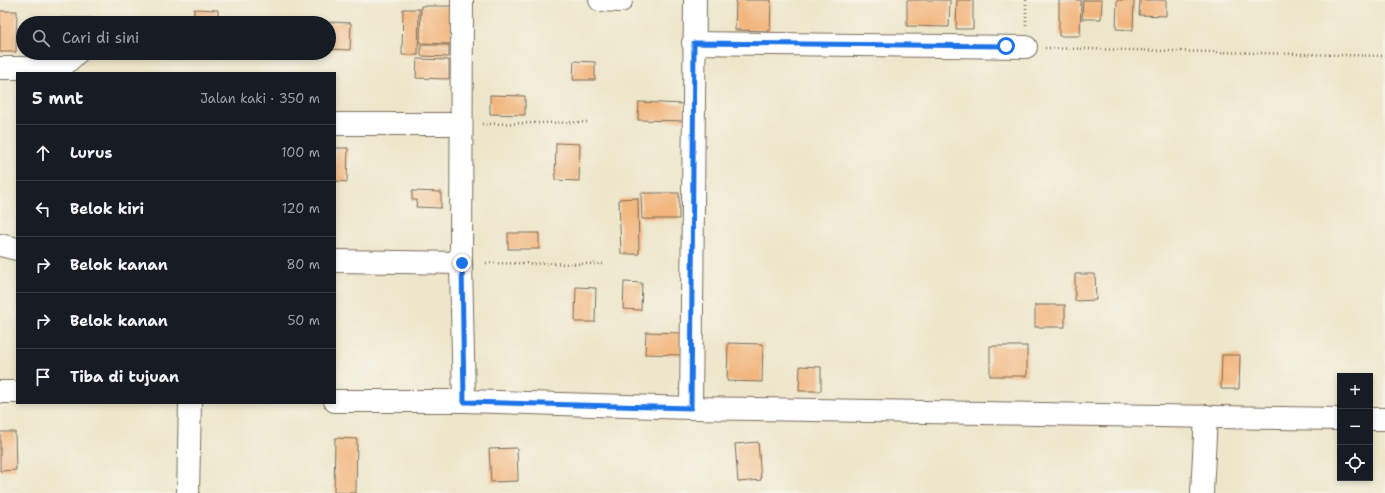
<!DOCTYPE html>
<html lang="id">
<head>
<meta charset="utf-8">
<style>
	:root { --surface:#171b24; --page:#242831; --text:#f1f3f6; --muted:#9ea1a6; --line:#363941 }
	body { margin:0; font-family:"Shantell Sans",sans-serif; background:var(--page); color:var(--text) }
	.controls { position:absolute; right:12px; bottom:12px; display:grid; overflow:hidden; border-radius:0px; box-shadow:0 2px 6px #0003 }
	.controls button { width:36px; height:36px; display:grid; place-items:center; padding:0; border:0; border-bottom:1px solid var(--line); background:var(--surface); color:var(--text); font:20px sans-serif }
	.stop { position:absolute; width:12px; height:12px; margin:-9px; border:3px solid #1a73e8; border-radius:50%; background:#fff }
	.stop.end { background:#1a73e8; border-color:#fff; box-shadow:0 1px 4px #0008 }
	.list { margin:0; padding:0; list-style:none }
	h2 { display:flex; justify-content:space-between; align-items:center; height:52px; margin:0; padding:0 16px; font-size:17px }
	h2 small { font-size:13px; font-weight:400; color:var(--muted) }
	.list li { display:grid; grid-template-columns:26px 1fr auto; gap:12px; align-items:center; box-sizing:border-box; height:56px; padding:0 16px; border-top:1px solid var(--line) }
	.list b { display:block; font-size:15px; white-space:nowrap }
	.list em { font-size:13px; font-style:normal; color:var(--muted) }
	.icon { flex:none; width:22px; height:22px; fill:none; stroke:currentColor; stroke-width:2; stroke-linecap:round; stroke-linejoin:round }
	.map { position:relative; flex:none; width:1385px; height:493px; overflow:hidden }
	.search { position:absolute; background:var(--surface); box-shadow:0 2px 6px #0003; left:16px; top:16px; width:320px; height:44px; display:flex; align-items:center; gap:10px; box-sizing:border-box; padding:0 14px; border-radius:22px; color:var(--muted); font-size:15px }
	.panel { position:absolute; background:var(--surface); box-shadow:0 2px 6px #0003; left:16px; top:72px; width:320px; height:332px; border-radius:0px }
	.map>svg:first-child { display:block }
</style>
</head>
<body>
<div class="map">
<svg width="1385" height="493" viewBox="0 0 1385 493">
	<rect width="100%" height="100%" fill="#f7f3e8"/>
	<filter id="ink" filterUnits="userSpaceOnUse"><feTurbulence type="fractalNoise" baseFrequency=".025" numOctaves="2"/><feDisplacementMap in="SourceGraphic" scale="8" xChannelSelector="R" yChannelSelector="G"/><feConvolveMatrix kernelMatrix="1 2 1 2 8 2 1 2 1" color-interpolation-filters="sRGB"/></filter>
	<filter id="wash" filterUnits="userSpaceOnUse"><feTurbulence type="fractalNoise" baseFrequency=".012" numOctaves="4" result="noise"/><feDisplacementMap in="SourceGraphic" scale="16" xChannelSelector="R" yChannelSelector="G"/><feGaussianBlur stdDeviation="0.9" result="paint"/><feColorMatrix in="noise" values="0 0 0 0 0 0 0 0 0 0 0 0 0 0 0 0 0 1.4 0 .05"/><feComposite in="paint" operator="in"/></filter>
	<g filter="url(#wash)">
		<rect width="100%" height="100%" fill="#ede6ca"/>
		<g id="blocks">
			<g fill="#f2b67e">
				<polygon points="736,0 771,0 770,31 735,30"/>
				<polygon points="907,0 950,0 949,27 907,26"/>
				<polygon points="957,0 973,0 973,29 956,29"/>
				<polygon points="1059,0 1081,0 1080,36 1059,36"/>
				<polygon points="1083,0 1102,0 1101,19 1082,19"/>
				<polygon points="1117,0 1134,0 1133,30 1116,29"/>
				<polygon points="1140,0 1166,0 1166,16 1139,15"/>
				<polygon points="421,6 452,6 451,44 420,43"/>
				<polygon points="194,9 218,10 218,23 194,23"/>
				<polygon points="403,9 419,9 418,55 402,55"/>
				<polygon points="0,11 17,11 16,52 0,52"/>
				<rect x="62" y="18" width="30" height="5"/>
				<polygon points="329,22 351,23 350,50 329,49"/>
				<polygon points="421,45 449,45 449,57 421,56"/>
				<polygon points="417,59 449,60 449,79 416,78"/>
				<polygon points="574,61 595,62 595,80 573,80"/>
				<polygon points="490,95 525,96 525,115 490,114"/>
				<polygon points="639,102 684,104 684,121 638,120"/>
				<polygon points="556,143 580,144 579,181 555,180"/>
				<polygon points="335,148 348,148 347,182 335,181"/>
				<polygon points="412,191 441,192 441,208 416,207 417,200 412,200"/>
				<polygon points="641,193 679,193 679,219 642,219"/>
				<polygon points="638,198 639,254 621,254 619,199"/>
				<rect x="508" y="233" width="31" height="16"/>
				<polygon points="1075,274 1095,274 1096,300 1075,301"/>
				<polygon points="624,282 642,283 641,310 623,309"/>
				<polygon points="576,287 596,288 595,322 575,322"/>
				<rect x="1035" y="305" width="30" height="22"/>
				<polygon points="646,332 682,333 681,355 645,354"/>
				<polygon points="728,343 763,344 762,382 727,381"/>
				<rect x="990" y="346" width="37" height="30"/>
				<polygon points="1222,355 1240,355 1239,389 1221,389"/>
				<polygon points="800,366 821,367 821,391 799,391"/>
				<polygon points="0,432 15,432 16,470 0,471"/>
				<polygon points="335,438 357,439 356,493 334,492"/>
				<polygon points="758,442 761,480 738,482 735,444"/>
				<polygon points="517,448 518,481 491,482 489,449"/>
			</g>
		</g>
	</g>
	<g filter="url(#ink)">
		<use href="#blocks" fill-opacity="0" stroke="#796c5a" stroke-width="1"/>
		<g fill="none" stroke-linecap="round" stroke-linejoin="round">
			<g stroke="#796c5a" stroke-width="24">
				<g id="minor">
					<polyline points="600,0 621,1"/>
					<polyline points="693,43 1026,47"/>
					<polyline points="0,68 53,68 65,64 77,53"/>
					<polyline points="335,124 461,124"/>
					<polyline points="0,245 17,249"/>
					<polyline points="335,261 461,263"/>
					<polyline points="0,392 17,392"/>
					<polyline points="335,401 464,401 461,263 462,0"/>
					<polyline points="464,401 691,408 1340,419"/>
					<polyline points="691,408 695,0"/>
					<polyline points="1370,419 1385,419"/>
					<polyline points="188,493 190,403"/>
					<polyline points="1202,493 1206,416"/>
				</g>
			</g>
			<g stroke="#796c5a" stroke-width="2.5" stroke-dasharray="1 3" stroke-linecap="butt">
				<polyline points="1026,0 1026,26"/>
				<polyline points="1045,48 1385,56"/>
				<polyline points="482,124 590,122"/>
				<polyline points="482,263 606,264"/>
			</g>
			<use href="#minor" stroke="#fff" stroke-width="22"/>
		</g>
	</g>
	<g fill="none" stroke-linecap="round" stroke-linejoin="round" filter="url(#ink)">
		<polyline stroke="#1a73e8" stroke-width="5" points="462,263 464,402 691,408 694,43 1006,46"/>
	</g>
</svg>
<div class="controls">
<button>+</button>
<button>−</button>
<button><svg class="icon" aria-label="locate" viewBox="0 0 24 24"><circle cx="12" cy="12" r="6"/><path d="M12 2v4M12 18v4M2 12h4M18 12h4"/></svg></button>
</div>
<div class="stop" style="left:1006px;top:46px"></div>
<div class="stop end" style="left:462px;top:263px"></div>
<div class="search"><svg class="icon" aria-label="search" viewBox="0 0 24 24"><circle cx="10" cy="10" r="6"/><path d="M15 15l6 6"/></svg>Cari di sini</div>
<section class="panel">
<h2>5 mnt<small>Jalan kaki · 350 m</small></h2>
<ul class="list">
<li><svg class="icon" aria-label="ahead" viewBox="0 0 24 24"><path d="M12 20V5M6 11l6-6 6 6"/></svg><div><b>Lurus</b></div><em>100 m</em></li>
<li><svg class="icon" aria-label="left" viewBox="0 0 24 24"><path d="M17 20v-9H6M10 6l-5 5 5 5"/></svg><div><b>Belok kiri</b></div><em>120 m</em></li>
<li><svg class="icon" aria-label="right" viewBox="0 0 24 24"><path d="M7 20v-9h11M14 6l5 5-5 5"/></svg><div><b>Belok kanan</b></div><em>80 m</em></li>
<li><svg class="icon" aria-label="right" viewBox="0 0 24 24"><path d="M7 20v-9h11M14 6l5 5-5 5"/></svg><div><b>Belok kanan</b></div><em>50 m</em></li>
<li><svg class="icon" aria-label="arrive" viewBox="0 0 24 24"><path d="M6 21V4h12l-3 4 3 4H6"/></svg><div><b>Tiba di tujuan</b></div></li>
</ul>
</section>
</div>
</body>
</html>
